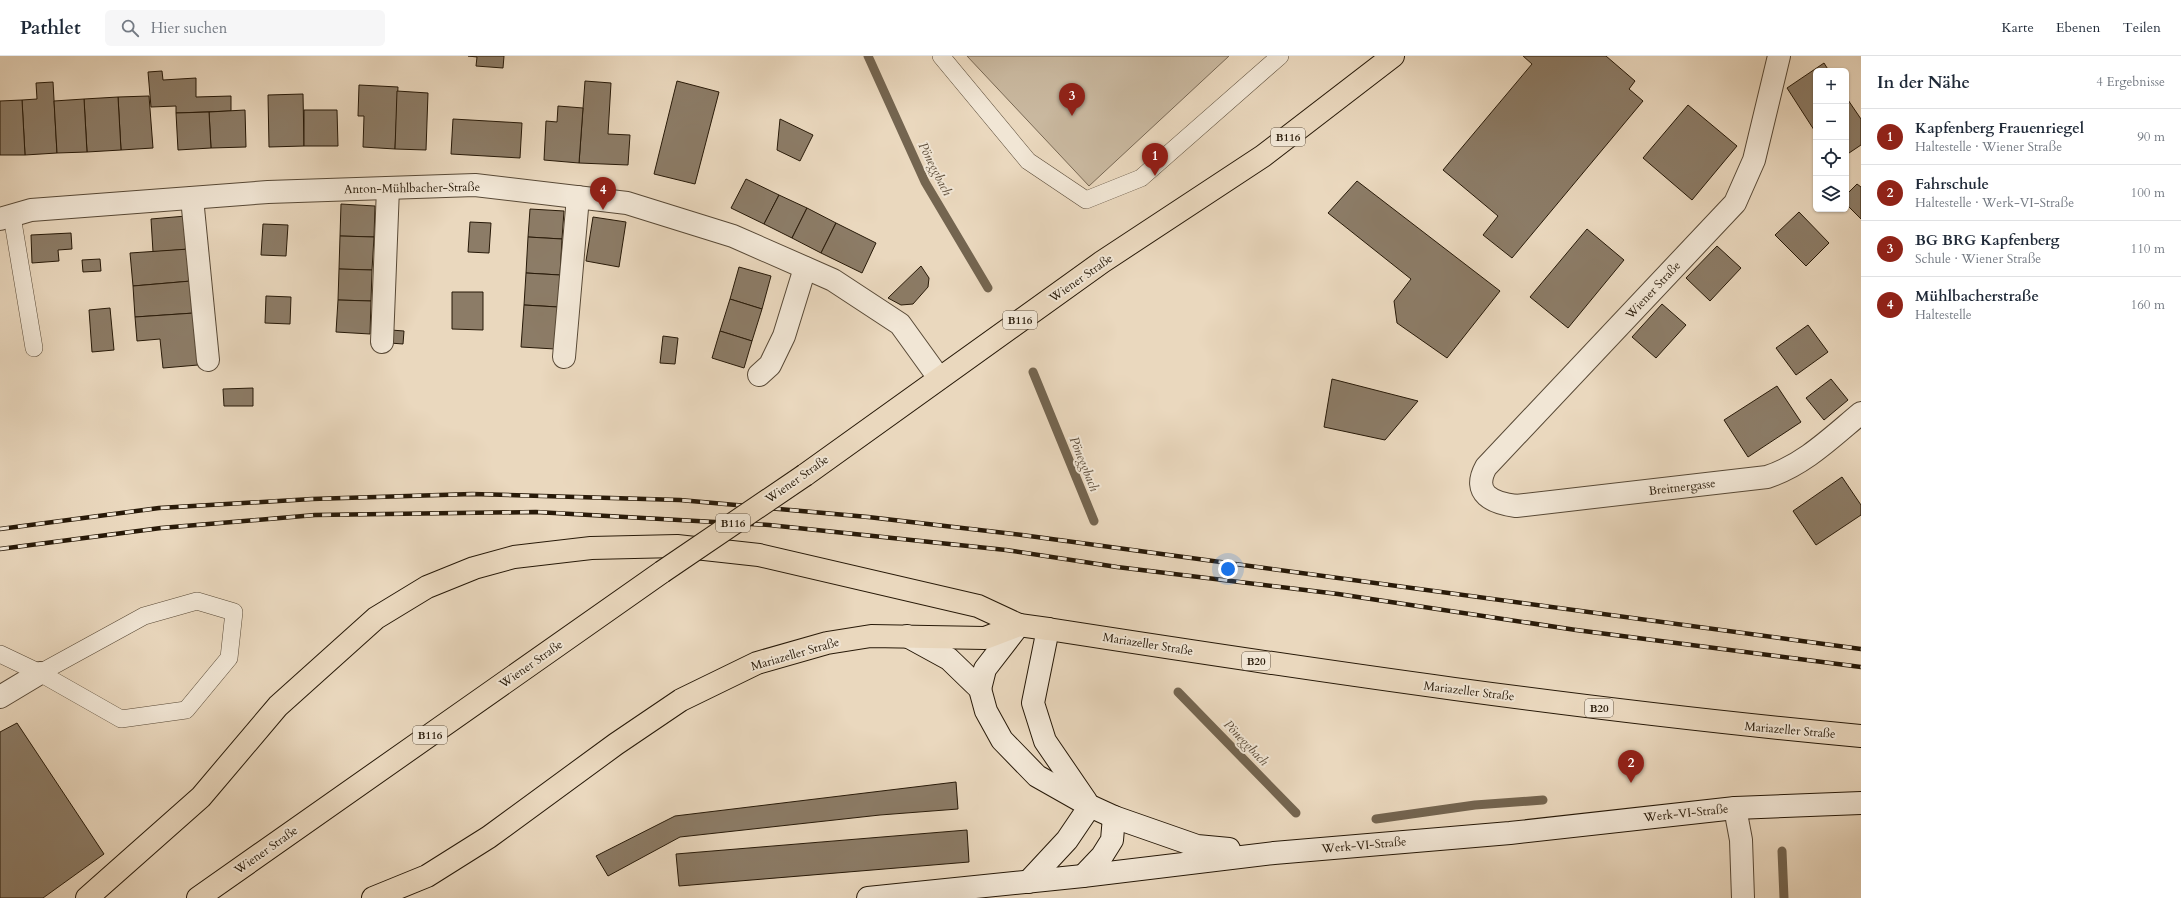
<!DOCTYPE html>
<html lang="de">
<head>
<meta charset="utf-8">
<style>
	:root { --surface:#fff; --page:#f6f6f7; --text:#1f2937; --muted:#747a83; --line:#e0e1e3; --accent:#8f2418 }
	body { margin:0; font-family:Cardo,serif; background:var(--page); color:var(--text) }
	.controls { position:absolute; right:12px; top:12px; display:grid; overflow:hidden; border-radius:6px; box-shadow:0 1px 3px #0004 }
	.controls button { width:36px; height:36px; display:grid; place-items:center; padding:0; border:0; border-bottom:1px solid var(--line); background:var(--surface); color:var(--text); font:20px sans-serif }
	.you { position:absolute; left:1228px; top:513px; width:14px; height:14px; margin:-10px; border:3px solid #fff; border-radius:50%; background:#1a73e8; box-shadow:0 0 0 6px #1a73e833 }
	.badge { display:grid; place-items:center; width:26px; height:26px; border-radius:50%; background:var(--accent); color:#fff; font-size:13px; font-weight:700 }
	.pin { position:absolute; translate:-50% -33px; filter:drop-shadow(0 1px 2px #0008) }
	.pin::after { content:''; position:absolute; top:21px; width:14px; height:12px; background:inherit; clip-path:polygon(0 0,100% 0,50% 100%) }
	.list { margin:0; padding:0; list-style:none }
	h2 { display:flex; justify-content:space-between; align-items:center; height:52px; margin:0; padding:0 16px; font-size:17px }
	h2 small { font-size:13px; font-weight:400; color:var(--muted) }
	.list li { display:grid; grid-template-columns:26px 1fr auto; gap:12px; align-items:center; box-sizing:border-box; height:56px; padding:0 16px; border-top:1px solid var(--line) }
	.list b { display:block; font-size:15px; white-space:nowrap }
	.list p { margin:0; font-size:13px; white-space:nowrap; color:var(--muted) }
	.list em { font-size:13px; font-style:normal; color:var(--muted) }
	.icon { flex:none; width:22px; height:22px; fill:none; stroke:currentColor; stroke-width:2; stroke-linecap:round; stroke-linejoin:round }
	.map { position:relative; flex:none; width:1861px; height:842px; overflow:hidden }
	header { display:flex; align-items:center; gap:24px; box-sizing:border-box; height:56px; padding:0 20px; background:var(--surface); border-bottom:1px solid var(--line) }
	header strong { font-size:19px }
	nav { display:flex; gap:22px; margin-inline-start:auto; font-size:14px }
	.search { width:280px; height:36px; background:var(--page); display:flex; align-items:center; gap:10px; box-sizing:border-box; padding:0 14px; border-radius:6px; color:var(--muted); font-size:15px }
	main { display:flex }
	aside { flex:1; background:var(--surface) }
	.map>svg:first-child { display:block }
</style>
</head>
<body>
<header>
<strong>Pathlet</strong>
<div class="search"><svg class="icon" aria-label="search" viewBox="0 0 24 24"><circle cx="10" cy="10" r="6"/><path d="M15 15l6 6"/></svg>Hier suchen</div>
<nav><a>Karte</a><a>Ebenen</a><a>Teilen</a></nav>
</header>
<main>
<div class="map">
<svg width="1861" height="842" viewBox="0 0 1861 842">
	<rect width="100%" height="100%" fill="#ead8be"/>
	<filter id="stains"><feTurbulence type="fractalNoise" baseFrequency=".005" numOctaves="4"/><feColorMatrix values="0 0 0 0 .2 0 0 0 0 .09 0 0 0 0 .02 0 0 0 .5 -.17"/></filter>
	<radialGradient id="worn" r=".72"><stop offset=".6" stop-color="#630" stop-opacity="0"/><stop offset="1" stop-color="#630" stop-opacity=".3"/></radialGradient>
	<polygon fill="#c9b89f" stroke="#786854" points="967,0 1229,0 1089,130"/>
	<g fill="none" stroke-linecap="round" stroke-linejoin="round">
		<g stroke="#746550" stroke-width="9">
			<polyline points="868,0 925,126 988,232"/>
			<polyline points="1033,316 1094,465"/>
			<polyline points="1178,636 1296,757"/>
			<polyline points="1376,763 1475,749 1543,744"/>
			<polyline points="1782,795 1784,842"/>
		</g>
	</g>
	<g fill="#8c7c67" stroke="#271908">
		<polygon points="468,0 504,0 503,12 476,10 477,1"/>
		<polygon points="1523,0 1606,0 1635,25 1629,33 1643,45 1512,202 1483,179 1498,160 1443,114 1532,8"/>
		<polygon points="1824,7 1829,15 1816,15 1816,77 1787,32"/>
		<polygon points="162,15 163,24 196,22 196,41 231,40 231,55 176,57 176,50 151,51 148,16"/>
		<polygon points="585,25 611,27 608,78 630,79 628,109 579,107"/>
		<polygon points="677,25 719,36 695,128 654,118"/>
		<polygon points="53,26 57,97 25,99 22,44 37,43 36,27"/>
		<polygon points="359,29 398,31 395,93 363,91 364,60 358,60"/>
		<polygon points="397,35 428,37 426,94 395,93"/>
		<polygon points="303,38 304,90 269,91 268,39"/>
		<polygon points="149,40 153,92 121,94 118,41"/>
		<polygon points="118,41 121,94 87,96 84,43"/>
		<polygon points="1846,41 1861,63 1861,89 1846,99"/>
		<polygon points="84,43 87,96 57,97 54,45"/>
		<polygon points="22,44 25,99 0,99 0,45"/>
		<polygon points="1688,49 1737,90 1692,144 1643,102"/>
		<polygon points="558,50 583,52 579,107 544,104 546,65 557,66"/>
		<polygon points="245,54 246,91 211,92 209,56"/>
		<polygon points="304,54 337,54 338,90 304,90"/>
		<polygon points="209,56 211,92 178,94 176,57"/>
		<polygon points="453,63 522,67 520,102 451,98"/>
		<polygon points="780,63 813,79 800,105 777,94"/>
		<polygon points="746,123 779,139 764,168 731,152"/>
		<polygon points="1357,125 1500,235 1447,302 1397,267 1394,245 1411,223 1328,157"/>
		<polygon points="1857,128 1861,131 1861,163 1846,148 1846,139"/>
		<polygon points="779,139 807,152 792,182 764,168"/>
		<polygon points="341,148 375,150 374,181 340,180"/>
		<polygon points="807,152 836,167 821,197 792,182"/>
		<polygon points="530,153 564,155 562,183 528,181"/>
		<polygon points="1799,156 1829,187 1806,210 1775,179"/>
		<polygon points="186,160 189,193 153,196 151,163"/>
		<polygon points="593,161 626,166 619,211 586,205"/>
		<polygon points="470,166 491,167 489,197 468,196"/>
		<polygon points="836,167 876,187 862,217 821,197"/>
		<polygon points="263,168 288,169 286,200 261,199"/>
		<polygon points="1587,173 1624,204 1568,272 1530,241"/>
		<polygon points="71,177 72,193 58,194 59,205 32,207 31,179"/>
		<polygon points="340,180 374,181 372,214 339,213"/>
		<polygon points="528,181 562,183 560,219 526,217"/>
		<polygon points="1717,190 1741,212 1710,245 1686,222"/>
		<polygon points="189,193 191,225 133,230 130,197"/>
		<polygon points="100,203 101,215 83,216 82,204"/>
		<polygon points="921,210 929,222 928,231 913,248 901,249 888,242"/>
		<polygon points="739,211 771,220 762,253 730,243"/>
		<polygon points="339,213 372,214 371,245 338,244"/>
		<polygon points="526,217 560,219 558,251 524,249"/>
		<polygon points="191,225 194,257 135,261 133,230"/>
		<polygon points="452,236 483,236 483,274 452,273"/>
		<polygon points="266,240 291,241 290,268 265,267"/>
		<polygon points="730,243 762,253 752,285 720,275"/>
		<polygon points="338,244 371,245 370,278 336,276"/>
		<polygon points="1662,248 1686,269 1656,302 1632,281"/>
		<polygon points="524,249 558,251 555,293 521,291"/>
		<polygon points="110,252 114,294 92,296 89,254"/>
		<polygon points="194,257 198,309 163,312 160,283 137,285 135,261"/>
		<polygon points="1808,269 1828,296 1796,319 1776,292"/>
		<polygon points="391,274 404,275 403,288 390,287"/>
		<polygon points="720,275 752,285 744,312 712,302"/>
		<polygon points="663,280 678,282 675,308 660,307"/>
		<polygon points="1332,323 1418,345 1385,384 1324,371"/>
		<polygon points="1831,323 1848,344 1824,364 1806,342"/>
		<polygon points="1777,330 1801,366 1748,401 1724,364"/>
		<polygon points="253,332 253,350 224,350 223,333"/>
		<polygon points="1842,421 1861,449 1861,459 1816,489 1793,455"/>
		<polygon points="17,667 104,798 43,842 0,842 0,676"/>
		<polygon points="956,726 958,753 880,759 680,781 608,820 596,800 675,760"/>
		<polygon points="967,774 969,806 679,830 676,798"/>
	</g>
	<g fill="none" stroke-linecap="round" stroke-linejoin="round">
		<g stroke="#584936" stroke-width="18">
			<g id="service">
				<polyline points="941,0 1028,105 1086,144 1141,122 1280,0"/>
				<polyline points="12,160 34,292"/>
				<polyline points="0,598 40,617 121,663 186,654 229,602 234,556 197,545 144,560 40,617"/>
			</g>
		</g>
		<g stroke="#584936" stroke-width="24">
			<g id="minor">
				<path d="M1779,0L1754,104L1735,147L1486,411C1471,438 1493,447 1516,450L1767,421C1804,409 1832,381 1861,357"/>
				<polyline points="192,142 208,304"/>
				<polyline points="0,163 31,154 268,136 475,129 627,147 733,180 833,224 900,268 939,322"/>
				<polyline points="382,286 388,132"/>
				<polyline points="564,301 578,141"/>
				<polyline points="759,319 770,309 784,280 805,212"/>
				<polyline points="0,641 40,617"/>
				<polyline points="1735,752 1741,784 1743,842"/>
			</g>
		</g>
		<g stroke="#271908" stroke-width="24">
			<g id="secondary">
				<polyline points="1048,573 1033,647 1045,685 1086,745"/>
				<polyline points="907,580 949,603 980,633 986,655 1002,684 1037,720 1090,750 1114,761 1197,790 1229,793"/>
				<polyline points="980,633 985,613 1019,569"/>
				<polyline points="1083,820 1102,800 1112,784 1114,761"/>
				<polyline points="1028,826 1067,784 1090,750"/>
				<polyline points="868,842 1083,820 1274,797 1510,777 1735,752 1861,747"/>
			</g>
		</g>
		<g stroke="#271908" stroke-width="24">
			<g id="primary">
				<polyline points="805,419 1102,206 1263,100 1393,0"/>
				<polyline points="87,842 201,741 278,650 376,562 427,531 474,512 514,501 591,492 677,490 759,499 978,550 1019,569"/>
				<polyline points="198,842 662,516"/>
				<polyline points="373,842 427,820 489,781 616,688 681,644 757,607 827,587 871,580 985,582 1019,569 1048,573"/>
			</g>
		</g>
		<g stroke="#271908" stroke-width="24">
			<path id="trunk" d="M1048,573C1318,615 1589,655 1861,680"/>
		</g>
		<use href="#service" stroke="#f1e6d5" stroke-width="17"/>
		<use href="#minor" stroke="#f1e6d5" stroke-width="22"/>
		<use href="#secondary" stroke="#f1e6d5" stroke-width="22"/>
		<use href="#primary" stroke="#ead8be" stroke-width="22"/>
		<use href="#trunk" stroke="#ead8be" stroke-width="22"/>
		<g stroke="#271908" stroke-width="4.5">
			<g id="rail">
				<polyline points="0,473 159,452 312,443 472,438 680,444 868,461 1022,479 1861,593"/>
				<polyline points="0,493 161,472 315,459 536,456 769,469 1006,494 1117,511 1338,538 1576,574 1861,611"/>
			</g>
		</g>
		<use href="#rail" stroke="#f1e6d5" stroke-width="3" stroke-dasharray="9" stroke-linecap="butt"/>
		<g stroke="#271908" stroke-width="24" stroke-linecap="butt">
			<polyline id="primary-bridge" points="662,516 805,419"/>
		</g>
		<use href="#primary-bridge" stroke="#ead8be" stroke-width="22"/>
	</g>
	<g text-anchor="middle" dominant-baseline="central" stroke-width="4" stroke-linejoin="round" paint-order="stroke">
		<g fill="#f1e6d5" stroke="#645646" stroke-width="1">
			<rect x="1271" y="72" width="34" height="18" rx="3"/>
			<rect x="1003" y="255" width="34" height="18" rx="3"/>
			<rect x="716" y="458" width="34" height="18" rx="3"/>
			<rect x="1242" y="596" width="28" height="18" rx="3"/>
			<rect x="1585" y="643" width="28" height="18" rx="3"/>
			<rect x="413" y="670" width="34" height="18" rx="3"/>
		</g>
		<g font-size="11" font-weight="bold" fill="#271908">
			<text x="1288" y="81">B116</text>
			<text x="1020" y="264">B116</text>
			<text x="733" y="467">B116</text>
			<text x="1256" y="605">B20</text>
			<text x="1599" y="652">B20</text>
			<text x="430" y="679">B116</text>
		</g>
		<g font-size="12" fill="#271908" stroke="#f1e6d5">
			<text transform="translate(412 132) rotate(-1)">Anton-Mühlbacher-Straße</text>
			<text transform="translate(1081 222) rotate(-35)">Wiener Straße</text>
			<text transform="translate(1653 234) rotate(-47)">Wiener Straße</text>
			<text transform="translate(797 423) rotate(-35)">Wiener Straße</text>
			<text transform="translate(1682 431) rotate(-7)">Breitnergasse</text>
			<text transform="translate(1148 588) rotate(9)">Mariazeller Straße</text>
			<text transform="translate(795 598) rotate(-16)">Mariazeller Straße</text>
			<text transform="translate(531 608) rotate(-35)">Wiener Straße</text>
			<text transform="translate(1469 635) rotate(7)">Mariazeller Straße</text>
			<text transform="translate(1790 674) rotate(5)">Mariazeller Straße</text>
			<text transform="translate(1686 757) rotate(-6)">Werk-VI-Straße</text>
			<text transform="translate(1364 789) rotate(-5)">Werk-VI-Straße</text>
			<text transform="translate(266 794) rotate(-35)">Wiener Straße</text>
		</g>
		<g font-size="13" font-style="italic" fill="#5b4b38" stroke="#f1e6d5">
			<text transform="translate(935 113) rotate(63)">Pöneggbach</text>
			<text transform="translate(1084 408) rotate(68)">Pöneggbach</text>
			<text transform="translate(1246 687) rotate(46)">Pöneggbach</text>
		</g>
	</g>
	<rect width="100%" height="100%" filter="url(#stains)"/>
	<rect width="100%" height="100%" fill="url(#worn)"/>
</svg>
<div class="controls">
<button>+</button>
<button>−</button>
<button><svg class="icon" aria-label="locate" viewBox="0 0 24 24"><circle cx="12" cy="12" r="6"/><path d="M12 2v4M12 18v4M2 12h4M18 12h4"/></svg></button>
<button><svg class="icon" aria-label="layers" viewBox="0 0 24 24"><path d="M12 4l9 5-9 5-9-5zM3 14l9 5 9-5"/></svg></button>
</div>
<div class="you"></div>
<div class="pin badge" style="left:1155px;top:120px">1</div>
<div class="pin badge" style="left:1631px;top:727px">2</div>
<div class="pin badge" style="left:1072px;top:60px">3</div>
<div class="pin badge" style="left:603px;top:154px">4</div>
</div>
<aside>
<h2>In der Nähe<small>4 Ergebnisse</small></h2>
<ul class="list">
<li><span class="badge">1</span><div><b>Kapfenberg Frauenriegel</b><p>Haltestelle · Wiener Straße</p></div><em>90 m</em></li>
<li><span class="badge">2</span><div><b>Fahrschule</b><p>Haltestelle · Werk-VI-Straße</p></div><em>100 m</em></li>
<li><span class="badge">3</span><div><b>BG BRG Kapfenberg</b><p>Schule · Wiener Straße</p></div><em>110 m</em></li>
<li><span class="badge">4</span><div><b>Mühlbacherstraße</b><p>Haltestelle</p></div><em>160 m</em></li>
</ul>
</aside>
</main>
</body>
</html>
